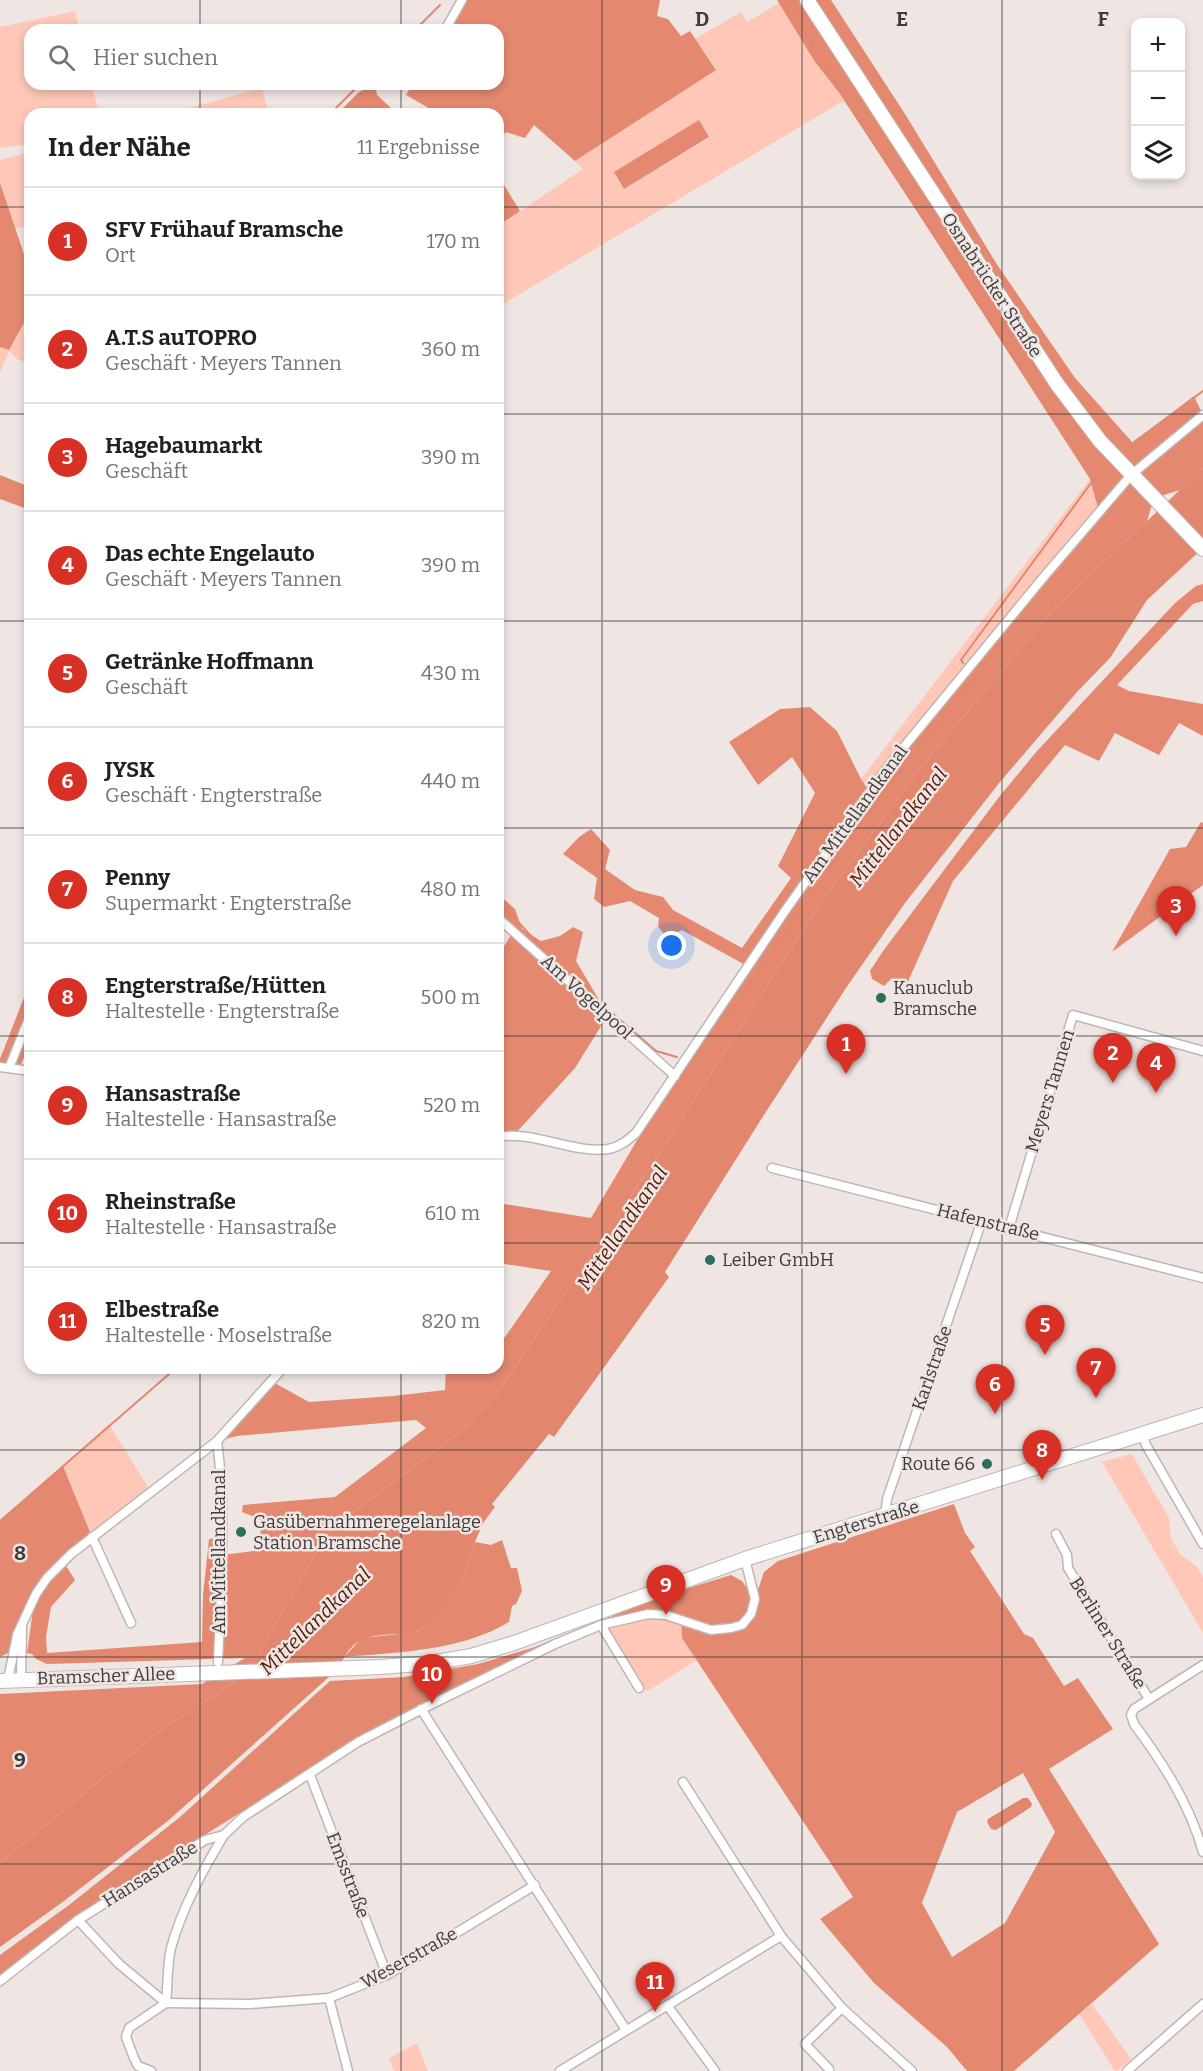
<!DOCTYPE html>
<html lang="de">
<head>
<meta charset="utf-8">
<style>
	:root { --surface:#fff; --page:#f6f6f6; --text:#202124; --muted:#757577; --line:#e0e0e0; --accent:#d93025 }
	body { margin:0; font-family:Bitter,serif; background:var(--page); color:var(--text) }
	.controls { position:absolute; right:18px; top:18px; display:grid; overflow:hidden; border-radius:12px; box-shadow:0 3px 9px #0003 }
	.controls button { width:54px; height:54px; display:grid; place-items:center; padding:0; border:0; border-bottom:2px solid var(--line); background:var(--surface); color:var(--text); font:30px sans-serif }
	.you { position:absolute; left:672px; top:946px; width:21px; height:21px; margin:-15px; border:4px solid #fff; border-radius:50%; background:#1a73e8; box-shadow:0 0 0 9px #1a73e833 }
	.badge { display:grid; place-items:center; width:39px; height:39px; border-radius:50%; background:var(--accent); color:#fff; font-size:20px; font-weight:700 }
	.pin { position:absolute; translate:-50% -50px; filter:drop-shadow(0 2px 3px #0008) }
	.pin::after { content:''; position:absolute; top:32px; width:21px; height:18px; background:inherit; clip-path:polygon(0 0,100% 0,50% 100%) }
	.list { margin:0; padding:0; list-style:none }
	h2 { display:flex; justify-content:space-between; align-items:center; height:78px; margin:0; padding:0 24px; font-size:26px }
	h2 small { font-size:20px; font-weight:400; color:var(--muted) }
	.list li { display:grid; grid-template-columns:39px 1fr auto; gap:18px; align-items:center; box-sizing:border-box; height:108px; padding:0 24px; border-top:2px solid var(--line) }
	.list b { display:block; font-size:22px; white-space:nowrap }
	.list p { margin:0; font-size:20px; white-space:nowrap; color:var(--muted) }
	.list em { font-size:20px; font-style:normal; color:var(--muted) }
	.icon { flex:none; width:33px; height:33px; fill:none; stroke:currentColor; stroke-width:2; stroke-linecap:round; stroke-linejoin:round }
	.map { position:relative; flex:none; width:1203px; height:2071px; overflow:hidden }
	.search { position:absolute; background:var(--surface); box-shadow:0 3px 9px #0003; left:24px; top:24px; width:480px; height:66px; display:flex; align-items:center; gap:15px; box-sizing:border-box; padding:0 21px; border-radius:18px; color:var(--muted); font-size:22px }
	.panel { position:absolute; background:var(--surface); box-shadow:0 3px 9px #0003; left:24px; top:108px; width:480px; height:1266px; border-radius:18px }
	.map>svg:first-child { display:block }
</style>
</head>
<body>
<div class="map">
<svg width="1203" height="2071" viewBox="0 0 1203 2071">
	<rect width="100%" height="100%" fill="#efe6e4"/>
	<g fill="#fec7b8" fill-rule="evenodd">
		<path d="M779,3L815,62L845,100L498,307V226L583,169L575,161L716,69L695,39L741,12L747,22ZM699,121L709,138L624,189L614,172Z"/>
		<polygon points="75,11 80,30 30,30 30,84 92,84 99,114 30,114 30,144 0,148 0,27"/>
		<polygon points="262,88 269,114 167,114"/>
		<polygon points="30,152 30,225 15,229 0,183 0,160"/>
		<polygon points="30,312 30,364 17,359 9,351 0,373 0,347 9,350"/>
		<polygon points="1090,479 1099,512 870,792 861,779"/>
		<polygon points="109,1424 151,1492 92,1537 63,1466"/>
		<polygon points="1132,1454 1169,1518 1171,1538 1180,1554 1197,1567 1203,1577 1203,1633 1102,1462"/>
		<polygon points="648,1614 681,1619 682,1638 697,1660 648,1691 639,1688 601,1625"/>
		<polygon points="1092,2004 1131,2059 1117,2071 1115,2071 1079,2014"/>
		<polygon points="417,2043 428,2071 394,2071 389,2058"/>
	</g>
	<g fill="#e48970" fill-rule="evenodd">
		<polygon points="462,0 660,0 657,16 668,19 681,36 690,31 716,70 575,161 534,125 525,138 506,132 498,140 498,114 467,114 457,109 454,114 439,114 406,95 413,84 498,84 498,30 445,30"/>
		<path d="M777,0H831L905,114L998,266L1075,378L1133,443L1194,396L1203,415V468L1180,490L1154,498L1147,521L1053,610L918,771L819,905L656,1159L497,1394L465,1428L329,1531L257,1657L231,1685L161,1730L0,1863V1694L202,1684L245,1658L47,1664L36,1659L32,1654L27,1653L35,1595C20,1615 13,1628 8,1653L0,1657V1521L63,1466L92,1537L63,1561L75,1580L51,1607L46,1637L47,1653L202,1642L203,1595L209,1539L221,1538L222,1555L261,1550L260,1519L242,1512L243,1505L335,1497L426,1428L416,1420L237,1436L217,1441L271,1381L309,1402L393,1396L445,1390L446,1368H498V1347L551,1271L498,1263V1203L591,1218L675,1076L747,966L682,930L666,937L658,926L659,918L630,901L604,907L594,899L597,878L563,854L579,837L591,829L610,850L605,869L635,890L663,897L673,910L742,948L791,878L778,866L815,793L792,757L758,785L729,742L780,709L810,707L837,731L861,779L869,791L1099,512L1090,479L845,100L815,62Z"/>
		<polygon points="375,84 377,95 391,108 386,114 337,114 359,92"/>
		<polygon points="699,120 709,137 624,189 614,172"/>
		<polygon points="498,182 504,185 520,211 498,226"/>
		<polygon points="0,183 30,272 30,312 9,350 0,347"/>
		<polygon points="0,475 30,487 30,510 0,499"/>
		<polygon points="1203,584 1203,601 1193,604 1117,685 1129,691 1203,704 1203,736 1179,723 1159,755 1115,733 1099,761 1065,745 953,881 906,986 892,978 884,986 872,979 870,971 883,951 999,797 1037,751 1175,603 1196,586"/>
		<polygon points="1201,822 1203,823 1203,885 1112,952 1170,849 1186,847"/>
		<polygon points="498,894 515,909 522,929 541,941 560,936 573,927 583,932 576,961 608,1015 575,1068 515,1134 500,1132 498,1134 498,956 513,932 498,918"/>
		<polygon points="30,982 30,1043 19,1069 0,1067 0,1059"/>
		<path d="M954,1504L965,1533L975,1547L970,1551L1024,1634L1033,1638L1064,1686L1078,1678L1113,1729L1049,1769L1159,1944L1014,2071H967L947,2047L874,1983L820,1919L853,1897L682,1638L681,1619L648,1614L555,1644L308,1770L79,1914L0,1975V1955L69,1905L180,1817L330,1681L404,1677L478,1664L532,1648L663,1596L731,1575L742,1581L755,1599L764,1572L778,1561ZM1023,1773L1055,1832L1005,1923L952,1957L922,1903L957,1812Z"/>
		<path d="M502,1540L511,1568H517L522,1591L516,1604L512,1606L509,1622C461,1651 399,1652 344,1657L362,1638L417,1632L437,1614L444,1612V1605L460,1586L475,1542L491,1545Z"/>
	</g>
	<g fill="#e2876e">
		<path d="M1203,468V548L1147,600L1110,658L1077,692L1000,782L905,903L846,988L762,1118L665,1272L669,1277L554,1437L549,1434L492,1504L495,1507L483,1523L475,1542L460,1586L444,1606V1612C431,1616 425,1630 413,1633C408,1635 400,1634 394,1634C365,1636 351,1639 339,1668L169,1820L64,1901L0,1947V1863L161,1730L231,1685L257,1657L329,1531L465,1428L497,1394L656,1159L819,905L918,771L1053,610Z"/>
		<polygon points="1023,1798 1028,1798 1032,1804 1031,1807 996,1830 991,1829 987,1822 988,1819"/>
	</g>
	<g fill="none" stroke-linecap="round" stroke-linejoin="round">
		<g stroke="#e2876e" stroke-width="2">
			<polyline points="787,0 845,100 1094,479"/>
			<polyline points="415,30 440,5"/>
			<polyline points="330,114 360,84"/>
			<polyline points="1134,442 1203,391"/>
			<polyline points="963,663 961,660 1094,479"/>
			<polyline points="508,917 511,914 559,967 648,1044 656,1051 677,1057"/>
			<polyline points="688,1064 692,1067 888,786 976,678 973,675"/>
			<polyline points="0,1521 176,1368"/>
		</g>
		<g stroke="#beb6b4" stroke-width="11">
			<g id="street">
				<polyline points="445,30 462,0"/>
				<polyline points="498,918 675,1076"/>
				<polyline points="0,1067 30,1071"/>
				<polyline points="9,1068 30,1016"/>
				<path d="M498,1137C532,1130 573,1154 608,1149C620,1147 628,1140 636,1133L787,908L889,765L1042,579L1131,475L1203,415"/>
				<polyline points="772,1168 1203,1278"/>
				<polyline points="1009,1228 1073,1015 1203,1051"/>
				<polyline points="1142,1433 1146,1445 1203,1544"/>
				<path d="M217,1441C227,1514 221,1589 218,1662"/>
				<polyline points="888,1515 886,1508 887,1499 982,1220"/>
				<polyline points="1056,1534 1067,1555 1068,1568 1149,1699"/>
				<polyline points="92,1537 131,1623"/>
				<polyline points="601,1625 639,1688"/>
				<path d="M1203,1665L1134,1709L1131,1715L1134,1724C1163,1763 1190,1805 1203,1852"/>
				<polyline points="21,1679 22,1629"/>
				<polyline points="8,1680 17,1635 36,1594 47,1578 71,1554 217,1441 283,1368"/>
				<polyline points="421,1709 626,2030"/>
				<polyline points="310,1775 387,1975"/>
				<polyline points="683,1782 781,1936 842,2008 912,2071"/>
				<polyline points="78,1920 119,1964 166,2003"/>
				<polyline points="0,1981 78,1920 205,1840 224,1835 243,1817 358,1742 432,1704 555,1644 601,1625 648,1614 666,1615 711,1630 731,1628 742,1625 751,1614 755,1599 745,1559"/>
				<polyline points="329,1998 348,2071"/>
				<polyline points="166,2003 250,2004 329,1998 387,1975 535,1885"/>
				<path d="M166,2003C168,1985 167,1965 171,1948C182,1908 203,1870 224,1835"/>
				<polyline points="667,2005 715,2071"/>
				<polyline points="829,2069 805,2044 842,2008"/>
				<polyline points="151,2071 138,2066 134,2058 126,2037 129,2028 166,2003"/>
				<polyline points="560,2071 781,1936"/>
				<polyline points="1127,2071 1203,2004"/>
			</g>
		</g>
		<g stroke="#beb6b4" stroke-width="16">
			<g id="primary">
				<polyline points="807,0 1057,384 1100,441 1203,549"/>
				<polyline points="0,1681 381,1667 431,1663 471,1656 514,1643 745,1559 1203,1415"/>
			</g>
		</g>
		<use href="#street" stroke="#fff" stroke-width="8"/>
		<use href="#primary" stroke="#fff" stroke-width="14"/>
	</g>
	<path fill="none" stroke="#3e3b3a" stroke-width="1.5" stroke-opacity="0.55" d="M200,0V30M401,0V30M602,0V2071M802,0V2071M1002,0V2071M200,84V114M401,84V114M0,207H30M498,207H1203M0,414H30M498,414H1203M0,621H30M498,621H1203M0,828H30M498,828H1203M0,1036H30M498,1036H1203M0,1243H30M498,1243H1203M200,1368V2071M401,1368V2071M0,1450H1203M0,1657H1203M0,1864H1203"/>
	<g fill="#2a6e5f" stroke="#efe6e4" stroke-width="2">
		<circle cx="881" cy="998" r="6"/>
		<circle cx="710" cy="1260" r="6"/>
		<circle cx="987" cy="1464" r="6"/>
		<circle cx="241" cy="1532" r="6"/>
	</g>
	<g text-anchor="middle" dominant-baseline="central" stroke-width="5" stroke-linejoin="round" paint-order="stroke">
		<g font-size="18" fill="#3e3b3a" stroke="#efe6e4">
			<text transform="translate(992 285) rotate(57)">Osnabrücker Straße</text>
			<text transform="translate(855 814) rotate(-54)">Am Mittellandkanal</text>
			<text transform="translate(587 997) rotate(42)">Am Vogelpool</text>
			<text transform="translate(1050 1091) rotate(-73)">Meyers Tannen</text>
			<text transform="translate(988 1222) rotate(14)">Hafenstraße</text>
			<text transform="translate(932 1368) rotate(-71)">Karlstraße</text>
			<text transform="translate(866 1522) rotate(-17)">Engterstraße</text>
			<text transform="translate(219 1552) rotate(-90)">Am Mittellandkanal</text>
			<text transform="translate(1108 1633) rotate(58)">Berliner Straße</text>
			<text transform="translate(106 1676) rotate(-2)">Bramscher Allee</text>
			<text transform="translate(150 1874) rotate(-32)">Hansastraße</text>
			<text transform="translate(348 1875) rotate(69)">Emsstraße</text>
			<text transform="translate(409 1958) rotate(-29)">Weserstraße</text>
		</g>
		<g font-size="18" fill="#3e3b3a" stroke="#efe6e4" text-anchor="start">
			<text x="893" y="988">Kanuclub<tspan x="893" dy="21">Bramsche</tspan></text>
			<text x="722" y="1260">Leiber GmbH</text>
			<text x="975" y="1464" text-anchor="end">Route 66</text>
			<text x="253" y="1522">Gasübernahmeregelanlage<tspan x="253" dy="21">Station Bramsche</tspan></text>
		</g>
		<g font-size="20" font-style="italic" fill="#531a0a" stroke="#efe6e4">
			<text transform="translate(898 827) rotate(-52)">Mittellandkanal</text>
			<text transform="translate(622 1228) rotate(-56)">Mittellandkanal</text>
			<text transform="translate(315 1621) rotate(-44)">Mittellandkanal</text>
		</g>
	</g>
	<g font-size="20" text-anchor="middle" font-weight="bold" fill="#3e3b3a" stroke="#efe6e4" stroke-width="5" stroke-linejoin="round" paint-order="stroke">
		<text x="702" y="26">D</text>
		<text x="902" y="26">E</text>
		<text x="1103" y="26">F</text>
		<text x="20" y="1560">8</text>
		<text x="20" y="1767">9</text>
	</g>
</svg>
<div class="controls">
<button>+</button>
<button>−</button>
<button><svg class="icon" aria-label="layers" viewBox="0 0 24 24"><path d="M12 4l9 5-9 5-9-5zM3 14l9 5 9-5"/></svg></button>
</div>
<div class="you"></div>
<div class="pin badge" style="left:846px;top:1074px">1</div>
<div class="pin badge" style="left:1113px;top:1083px">2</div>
<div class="pin badge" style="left:1176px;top:936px">3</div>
<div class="pin badge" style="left:1156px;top:1093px">4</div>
<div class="pin badge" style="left:1045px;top:1355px">5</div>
<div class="pin badge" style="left:995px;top:1414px">6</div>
<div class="pin badge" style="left:1096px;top:1398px">7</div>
<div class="pin badge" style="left:1042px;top:1480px">8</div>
<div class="pin badge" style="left:666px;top:1615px">9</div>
<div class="pin badge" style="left:432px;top:1704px">10</div>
<div class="pin badge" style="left:655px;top:2012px">11</div>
<div class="search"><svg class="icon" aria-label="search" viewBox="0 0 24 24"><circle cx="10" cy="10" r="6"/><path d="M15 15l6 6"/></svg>Hier suchen</div>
<section class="panel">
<h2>In der Nähe<small>11 Ergebnisse</small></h2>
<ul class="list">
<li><span class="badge">1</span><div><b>SFV Frühauf Bramsche</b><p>Ort</p></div><em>170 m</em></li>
<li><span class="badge">2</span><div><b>A.T.S auTOPRO</b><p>Geschäft · Meyers Tannen</p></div><em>360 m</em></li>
<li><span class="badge">3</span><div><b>Hagebaumarkt</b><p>Geschäft</p></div><em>390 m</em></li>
<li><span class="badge">4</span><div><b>Das echte Engelauto</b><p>Geschäft · Meyers Tannen</p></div><em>390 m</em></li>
<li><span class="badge">5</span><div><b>Getränke Hoffmann</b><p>Geschäft</p></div><em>430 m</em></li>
<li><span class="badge">6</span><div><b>JYSK</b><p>Geschäft · Engterstraße</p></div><em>440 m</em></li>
<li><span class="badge">7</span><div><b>Penny</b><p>Supermarkt · Engterstraße</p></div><em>480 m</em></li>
<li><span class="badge">8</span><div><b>Engterstraße/Hütten</b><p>Haltestelle · Engterstraße</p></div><em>500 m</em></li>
<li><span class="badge">9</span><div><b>Hansastraße</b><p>Haltestelle · Hansastraße</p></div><em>520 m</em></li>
<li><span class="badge">10</span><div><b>Rheinstraße</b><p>Haltestelle · Hansastraße</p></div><em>610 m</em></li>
<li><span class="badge">11</span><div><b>Elbestraße</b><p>Haltestelle · Moselstraße</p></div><em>820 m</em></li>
</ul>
</section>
</div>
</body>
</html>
